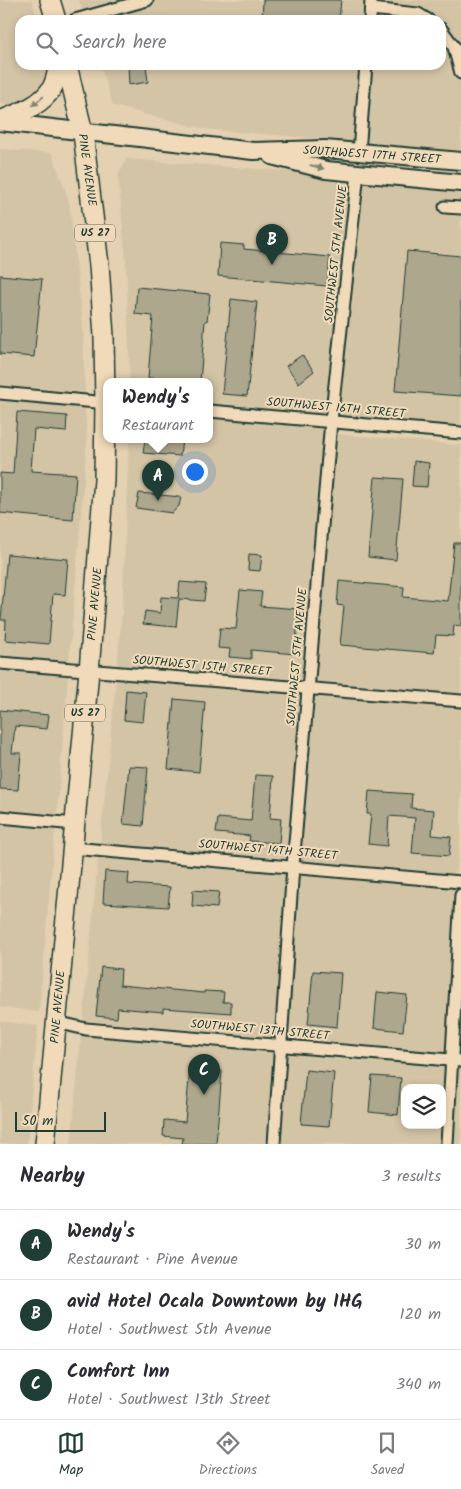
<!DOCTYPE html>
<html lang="en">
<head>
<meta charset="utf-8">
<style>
	:root { --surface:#fff; --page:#f2f2f3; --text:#2b2b33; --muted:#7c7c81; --line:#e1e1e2; --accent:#1f3d34 }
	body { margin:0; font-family:Kalam,sans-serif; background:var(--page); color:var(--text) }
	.controls { position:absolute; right:15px; bottom:15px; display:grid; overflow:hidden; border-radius:10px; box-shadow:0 2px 8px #0003 }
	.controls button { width:45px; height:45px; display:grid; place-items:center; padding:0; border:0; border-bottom:1px solid var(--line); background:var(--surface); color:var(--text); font:25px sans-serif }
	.scale { position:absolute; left:15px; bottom:12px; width:91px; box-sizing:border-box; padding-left:5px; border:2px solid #1f3d34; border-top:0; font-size:14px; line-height:18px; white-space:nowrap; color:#1f3d34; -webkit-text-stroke:4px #f1dab9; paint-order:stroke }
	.you { position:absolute; left:194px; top:471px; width:18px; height:18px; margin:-12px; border:4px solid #fff; border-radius:50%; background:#1a73e8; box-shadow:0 0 0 8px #1a73e833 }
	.badge { display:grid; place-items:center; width:32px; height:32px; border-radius:50%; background:var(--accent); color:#fff; font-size:16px; font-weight:700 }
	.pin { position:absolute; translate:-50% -41px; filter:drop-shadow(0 1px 2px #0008) }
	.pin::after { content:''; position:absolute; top:26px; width:18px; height:15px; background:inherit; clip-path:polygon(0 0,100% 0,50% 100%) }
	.popup { position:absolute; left:103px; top:378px; width:110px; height:65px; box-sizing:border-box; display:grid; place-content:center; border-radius:10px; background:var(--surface); filter:drop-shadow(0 1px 4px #0005); font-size:16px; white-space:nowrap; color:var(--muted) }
	.popup b { font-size:19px; color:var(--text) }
	.popup::after { content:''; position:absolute; left:50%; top:100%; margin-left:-10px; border:10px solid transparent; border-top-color:var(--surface) }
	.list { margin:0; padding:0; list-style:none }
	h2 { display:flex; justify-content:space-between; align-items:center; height:65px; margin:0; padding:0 20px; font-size:21px }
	h2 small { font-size:16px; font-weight:400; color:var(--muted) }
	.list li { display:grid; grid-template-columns:32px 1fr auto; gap:15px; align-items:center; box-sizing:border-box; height:70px; padding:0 20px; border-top:1px solid var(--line) }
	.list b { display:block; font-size:19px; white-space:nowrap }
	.list p { margin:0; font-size:16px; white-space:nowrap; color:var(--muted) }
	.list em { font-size:16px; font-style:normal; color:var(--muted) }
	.icon { flex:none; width:28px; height:28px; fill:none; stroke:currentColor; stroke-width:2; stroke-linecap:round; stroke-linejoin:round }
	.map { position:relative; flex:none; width:461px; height:1144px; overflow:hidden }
	.search { position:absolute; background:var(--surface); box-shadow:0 2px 8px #0003; left:15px; right:15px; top:15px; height:55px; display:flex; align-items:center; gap:12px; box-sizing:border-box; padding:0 18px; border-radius:15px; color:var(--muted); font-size:19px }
	.sheet { height:275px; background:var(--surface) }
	nav { display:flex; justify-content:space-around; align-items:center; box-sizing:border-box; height:70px; border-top:1px solid var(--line); background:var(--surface); font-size:14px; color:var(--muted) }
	nav a { display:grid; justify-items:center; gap:2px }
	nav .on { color:var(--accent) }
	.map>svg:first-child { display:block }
</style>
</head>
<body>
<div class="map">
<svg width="461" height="1144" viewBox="0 0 461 1144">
	<rect width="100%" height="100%" fill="#e4d1b1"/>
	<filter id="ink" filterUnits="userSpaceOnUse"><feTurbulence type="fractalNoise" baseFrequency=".02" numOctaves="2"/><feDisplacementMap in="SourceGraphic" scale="10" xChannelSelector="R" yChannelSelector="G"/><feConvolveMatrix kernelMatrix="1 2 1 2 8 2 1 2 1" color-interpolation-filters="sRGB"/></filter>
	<g filter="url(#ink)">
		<g fill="#d4c4a6">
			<polygon points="0,0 32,0 38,20 20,20 20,65 48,65 50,73 38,94 18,106 0,104"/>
			<polygon points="79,0 461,0 461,151 204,129 113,106 100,65 441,65 441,20 85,20"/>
			<polygon points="0,149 52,153 69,201 83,324 85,394 0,386"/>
			<polygon points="127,159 312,173 351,179 326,414 209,404 209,382 130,382 126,263 118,174"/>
			<polygon points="364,181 461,190 461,426 338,415"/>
			<polygon points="0,400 85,408 87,441 69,662 0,656"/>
			<polygon points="209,419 325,428 303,680 117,666 122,612 129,440 209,440"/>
			<polygon points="337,434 461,445 461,694 315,681"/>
			<polygon points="0,670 68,676 57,815 0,810"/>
			<polygon points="116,680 301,695 287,858 100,844"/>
			<polygon points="314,695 461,708 461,832 456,874 299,860"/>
			<polygon points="0,824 55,829 39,1012 0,1007"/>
			<polygon points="98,858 286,873 275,1037 83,1021"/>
			<polygon points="298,874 455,888 447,1053 288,1038"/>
			<polygon points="0,1021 38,1026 27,1144 0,1144"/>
			<polygon points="81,1035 274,1051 268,1144 71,1144"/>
			<polygon points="287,1052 446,1067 442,1122 442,1088 405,1088 405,1125 442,1125 441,1144 281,1144"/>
			<polygon points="458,1068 461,1068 461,1144 453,1144"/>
		</g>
		<g fill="#ada78d" stroke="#1f3d34">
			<polygon points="263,0 341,0 339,20 262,20"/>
			<polygon points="128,65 146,65 148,82 129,85"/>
			<polygon points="220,243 244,245 244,249 330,257 327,286 218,276"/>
			<polygon points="407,251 461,256 461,396 395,391"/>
			<polygon points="0,275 42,279 34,357 0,354"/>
			<polygon points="137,287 210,294 207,321 205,321 200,382 148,378 153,316 135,314"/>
			<polygon points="231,299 257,302 247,396 222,394"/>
			<polygon points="302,355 314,371 299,383 286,366"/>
			<polygon points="17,412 67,416 66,432 34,429 31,471 76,474 73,520 0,513 0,473 13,474"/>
			<polygon points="145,440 182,440 180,456 143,453"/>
			<polygon points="414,461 429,463 427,487 412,486"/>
			<polygon points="375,477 403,479 396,560 368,557"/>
			<polygon points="139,493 181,497 179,506 172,513 136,508"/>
			<polygon points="454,543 461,543 461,626 454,625 453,636 436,635 434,653 340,645 344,606 337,605 339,581 404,587 403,597 448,601"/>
			<polygon points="7,554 68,559 65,595 53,594 49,644 5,640 6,620 1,620"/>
			<polygon points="249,554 262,555 260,571 248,570"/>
			<polygon points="180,582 206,584 204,601 179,599 176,627 143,624 145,611 160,613 161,597 178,598"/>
			<polygon points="240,590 262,592 260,606 299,609 295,654 251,650 251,659 229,657 230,649 218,648 220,628 236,629"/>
			<polygon points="126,690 146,692 143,722 124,720"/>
			<polygon points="174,699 205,702 199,772 168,769"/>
			<polygon points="0,710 49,715 47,729 15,726 12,753 21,753 18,790 0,789"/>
			<polygon points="129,766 148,767 143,826 123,824"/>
			<polygon points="255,775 273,776 270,818 281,819 279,843 249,841 250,836 216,833 218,818 251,821"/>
			<polygon points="369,791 412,794 411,808 434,810 432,835 451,837 449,856 412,853 415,818 389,816 387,846 368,844 371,814 367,814"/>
			<polygon points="105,871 129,873 128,884 170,887 168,907 103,903"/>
			<polygon points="193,890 219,892 217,908 192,906"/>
			<polygon points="101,967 121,969 120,985 204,993 204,991 224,992 223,1002 231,1002 231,1013 163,1008 163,1012 118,1008 117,1018 96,1016"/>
			<polygon points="313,971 341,973 337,1027 308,1024"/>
			<polygon points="377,992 407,995 403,1031 374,1028"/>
			<polygon points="190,1068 222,1071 216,1144 182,1144 183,1138 163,1136 164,1120 185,1122"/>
			<polygon points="306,1070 334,1073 329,1126 301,1124"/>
			<polygon points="372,1076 401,1078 398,1115 369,1112"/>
		</g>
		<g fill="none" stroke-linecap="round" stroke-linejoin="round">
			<g stroke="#1f3d34" stroke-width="15">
				<g id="minor">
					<polyline points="371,9 418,14 428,20"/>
					<polyline points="75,20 147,0"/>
					<polyline points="370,20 371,0"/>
					<polyline points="441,29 454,47 461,73"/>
					<polyline points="359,152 366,65"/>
					<polyline points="445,207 461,208"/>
					<polyline points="0,393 107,403"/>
					<polyline points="209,411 461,433"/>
					<polyline points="0,663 461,701"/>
					<polyline points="0,817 75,824"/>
					<polyline points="72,848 461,882"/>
					<polyline points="56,1022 86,1029 461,1061"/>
					<polyline points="274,1144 293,866 331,421 358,173"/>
					<polyline points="447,1144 461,895"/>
				</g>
			</g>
			<g stroke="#1f3d34" stroke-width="20">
				<g id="secondary">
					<polyline points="0,122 253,151 325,149 461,161"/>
					<polyline points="272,156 326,170 461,183"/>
				</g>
			</g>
			<g stroke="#1f3d34" stroke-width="22">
				<g id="trunk">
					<polyline points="50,0 56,20"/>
					<path d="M0,121C19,113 41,106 52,88C56,81 57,72 59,65"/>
					<polyline points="45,1144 89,671 104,480 105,403 104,336 99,265 83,133 67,65"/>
				</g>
			</g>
			<use href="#minor" stroke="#f1dab9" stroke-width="11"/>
			<use href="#secondary" stroke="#f1dab9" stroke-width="16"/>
			<use href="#trunk" stroke="#f1dab9" stroke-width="19"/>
		</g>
		<defs><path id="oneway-solid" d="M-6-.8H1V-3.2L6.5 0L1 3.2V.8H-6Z" transform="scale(1.25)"/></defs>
		<g fill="#7d8470">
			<use href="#oneway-solid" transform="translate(38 101) rotate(140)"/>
			<use href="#oneway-solid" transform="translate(317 167) rotate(15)"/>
		</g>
	</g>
	<g text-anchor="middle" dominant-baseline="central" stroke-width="4" stroke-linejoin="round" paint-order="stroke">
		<g fill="#f1dab9" stroke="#5e6c5c" stroke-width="1">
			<rect x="75" y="224.5" width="40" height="17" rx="4"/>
			<rect x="65" y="704.5" width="40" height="17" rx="4"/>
		</g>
		<g font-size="11" font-weight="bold" fill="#1f3d34">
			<text x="95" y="233">US 27</text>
			<text x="85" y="713">US 27</text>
		</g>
		<g font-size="12" fill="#1f3d34" stroke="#f1dab9">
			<text transform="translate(372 155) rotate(4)">SOUTHWEST 17TH STREET</text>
			<text transform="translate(87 170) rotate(82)">PINE AVENUE</text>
			<text transform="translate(336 254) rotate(-84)">SOUTHWEST 5TH AVENUE</text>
			<text transform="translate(336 408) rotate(5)">SOUTHWEST 16TH STREET</text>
			<text transform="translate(95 604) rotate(-85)">PINE AVENUE</text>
			<text transform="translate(297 657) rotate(-85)">SOUTHWEST 5TH AVENUE</text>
			<text transform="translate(202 666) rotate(5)">SOUTHWEST 15TH STREET</text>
			<text transform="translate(268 850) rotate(5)">SOUTHWEST 14TH STREET</text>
			<text transform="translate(58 1007) rotate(-85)">PINE AVENUE</text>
			<text transform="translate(260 1030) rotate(5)">SOUTHWEST 13TH STREET</text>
		</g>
	</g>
</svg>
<div class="controls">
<button><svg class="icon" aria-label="layers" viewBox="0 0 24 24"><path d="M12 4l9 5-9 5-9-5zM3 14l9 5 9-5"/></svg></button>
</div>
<div class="scale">50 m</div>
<div class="you"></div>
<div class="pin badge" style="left:158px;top:501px">A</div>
<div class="popup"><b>Wendy's</b>Restaurant</div>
<div class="pin badge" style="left:272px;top:265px">B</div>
<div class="pin badge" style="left:204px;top:1095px">C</div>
<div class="search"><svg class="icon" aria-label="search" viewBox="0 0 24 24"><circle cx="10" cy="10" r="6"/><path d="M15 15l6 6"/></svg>Search here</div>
</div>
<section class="sheet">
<h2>Nearby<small>3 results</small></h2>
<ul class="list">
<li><span class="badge">A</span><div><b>Wendy's</b><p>Restaurant · Pine Avenue</p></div><em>30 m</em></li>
<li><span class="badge">B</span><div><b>avid Hotel Ocala Downtown by IHG</b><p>Hotel · Southwest 5th Avenue</p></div><em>120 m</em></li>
<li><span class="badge">C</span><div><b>Comfort Inn</b><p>Hotel · Southwest 13th Street</p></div><em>340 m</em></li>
</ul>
</section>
<nav>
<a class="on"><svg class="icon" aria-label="map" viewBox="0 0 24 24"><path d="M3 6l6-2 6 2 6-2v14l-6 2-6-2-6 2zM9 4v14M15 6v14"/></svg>Map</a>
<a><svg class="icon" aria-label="directions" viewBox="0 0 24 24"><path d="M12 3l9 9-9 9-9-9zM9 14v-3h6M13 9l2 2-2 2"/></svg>Directions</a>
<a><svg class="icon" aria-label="saved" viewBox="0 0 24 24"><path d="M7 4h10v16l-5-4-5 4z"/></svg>Saved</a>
</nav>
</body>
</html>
